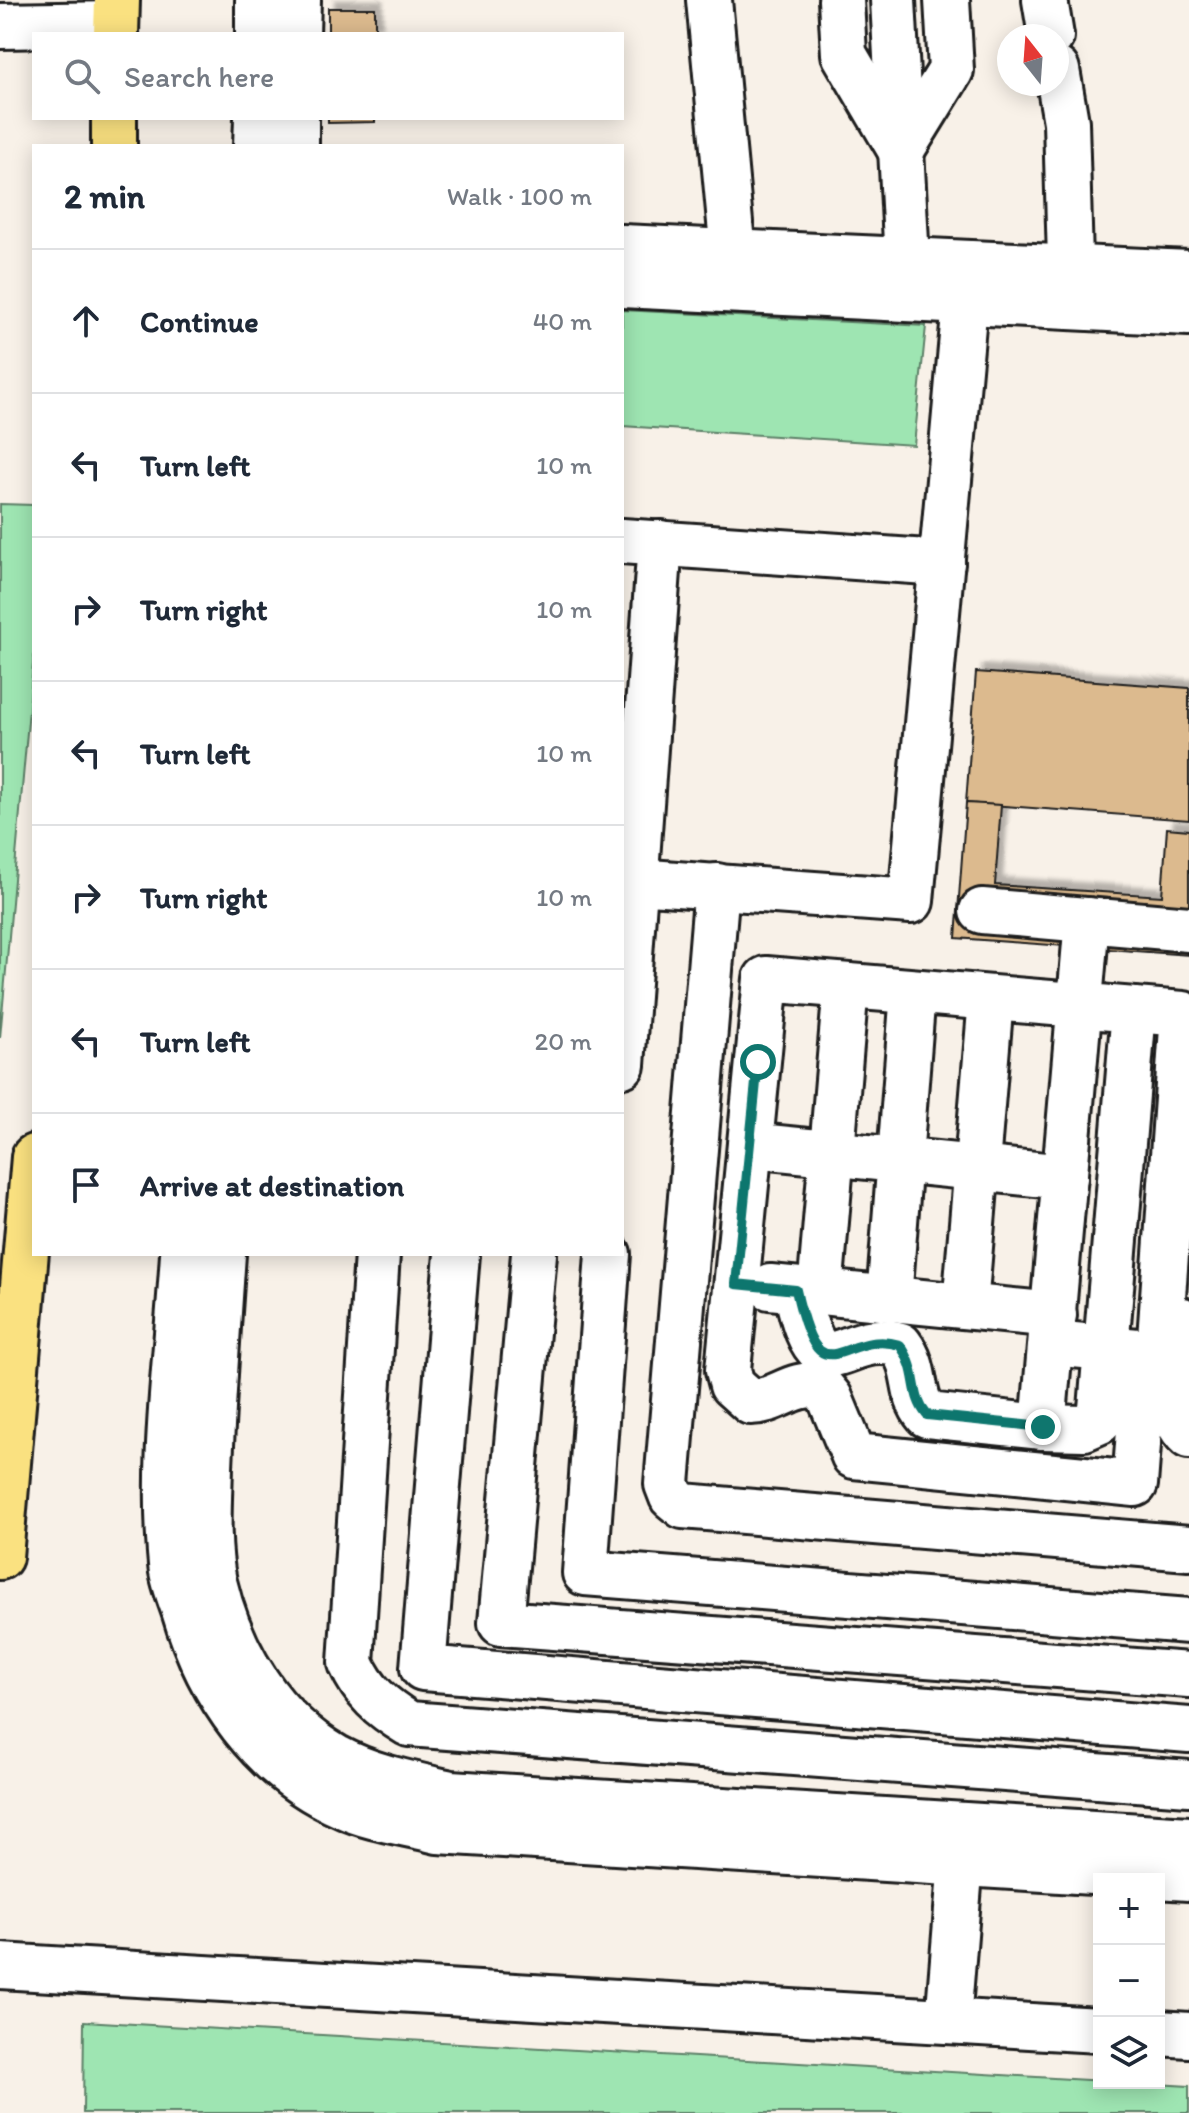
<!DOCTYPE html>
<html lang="en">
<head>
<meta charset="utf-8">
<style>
	:root { --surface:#fff; --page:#f6f6f7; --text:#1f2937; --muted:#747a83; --line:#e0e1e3 }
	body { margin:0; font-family:Itim,sans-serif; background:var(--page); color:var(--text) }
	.controls { position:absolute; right:24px; bottom:24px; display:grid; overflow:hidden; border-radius:0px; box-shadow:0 4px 20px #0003 }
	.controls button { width:72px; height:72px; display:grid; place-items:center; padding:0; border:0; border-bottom:2px solid var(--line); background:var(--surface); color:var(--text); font:40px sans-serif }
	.compass { position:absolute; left:997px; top:24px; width:72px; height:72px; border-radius:50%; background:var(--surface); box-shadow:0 4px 20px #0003; rotate:343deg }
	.stop { position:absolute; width:24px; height:24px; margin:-18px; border:6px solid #0f766e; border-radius:50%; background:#fff }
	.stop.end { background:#0f766e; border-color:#fff; box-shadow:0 2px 8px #0008 }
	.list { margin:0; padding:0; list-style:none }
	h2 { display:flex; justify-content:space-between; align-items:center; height:104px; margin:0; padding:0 32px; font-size:34px }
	h2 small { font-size:26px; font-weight:400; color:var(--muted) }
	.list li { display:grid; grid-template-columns:52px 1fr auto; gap:24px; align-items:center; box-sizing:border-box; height:144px; padding:0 32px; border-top:2px solid var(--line) }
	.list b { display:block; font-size:30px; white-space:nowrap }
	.list em { font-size:26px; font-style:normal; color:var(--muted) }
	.icon { flex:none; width:44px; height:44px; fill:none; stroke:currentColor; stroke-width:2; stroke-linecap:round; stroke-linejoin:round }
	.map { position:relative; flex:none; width:1189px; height:2113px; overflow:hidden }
	.search { position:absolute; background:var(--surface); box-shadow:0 4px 20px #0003; left:32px; top:32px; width:592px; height:88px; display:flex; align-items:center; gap:20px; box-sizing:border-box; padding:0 28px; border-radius:0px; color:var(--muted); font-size:30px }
	.panel { position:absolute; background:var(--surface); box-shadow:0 4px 20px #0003; left:32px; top:144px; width:592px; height:1112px; border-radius:0px }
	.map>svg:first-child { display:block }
</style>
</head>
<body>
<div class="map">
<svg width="1189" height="2113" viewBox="0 0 1189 2113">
	<defs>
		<filter id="shadow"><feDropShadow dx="7" dy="-7" stdDeviation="2" flood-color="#0004"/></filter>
	</defs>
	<rect width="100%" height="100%" fill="#f8f1e8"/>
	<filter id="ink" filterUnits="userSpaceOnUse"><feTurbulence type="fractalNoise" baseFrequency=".0125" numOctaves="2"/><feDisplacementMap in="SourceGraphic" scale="16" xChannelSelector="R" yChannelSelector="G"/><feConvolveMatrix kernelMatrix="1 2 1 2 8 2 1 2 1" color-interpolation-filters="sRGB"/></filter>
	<g filter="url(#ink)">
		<g fill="#9ee5b2" stroke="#5d8067" stroke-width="2">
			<polygon points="622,310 926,326 914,445 622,426"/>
			<polygon points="0,504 34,505 34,653 0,1038"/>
			<polygon points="84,2021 1189,2086 1189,2113 83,2113"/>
		</g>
		<g fill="#dcba8e" stroke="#1c1c1c" stroke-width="2" filter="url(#shadow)">
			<rect x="328" y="8" width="47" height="26"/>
			<polygon points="328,118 375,118 375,122 328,123"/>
			<polygon points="976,672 1189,688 1189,820 966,803"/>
			<polygon points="966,803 1001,805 995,885 1162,896 1167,828 1189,830 1189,955 956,938"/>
		</g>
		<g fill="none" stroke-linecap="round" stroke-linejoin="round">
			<g stroke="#1c1c1c" stroke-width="50">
				<g id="minor">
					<polyline points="709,0 733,254 730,282"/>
					<polyline points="841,0 844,54 901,151 951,70 947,0"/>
					<polyline points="893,0 907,261 905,289"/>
					<polyline points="1045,0 1051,36"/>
					<polyline points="0,26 116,24"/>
					<polyline points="258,34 258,0"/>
					<polyline points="297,34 298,0"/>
					<polyline points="1057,70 1066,122 1071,295"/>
					<polyline points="256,146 257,118"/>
					<polyline points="296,146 296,118"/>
					<polyline points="622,247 1189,273"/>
					<polyline points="622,285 1189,313"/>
					<polyline points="622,541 942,563"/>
					<polyline points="622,880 911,901 965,303"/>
					<polyline points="717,886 667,1484 672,1497 683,1506 1189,1548"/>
					<polyline points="982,911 1189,929"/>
					<polyline points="622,1065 660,543"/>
					<polyline points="750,1145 1065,1177"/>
					<path d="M183,1254C177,1356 161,1462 171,1564C172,1579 179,1595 184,1610C208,1693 262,1771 344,1806C372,1819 408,1823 438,1831L1189,1878"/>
					<path d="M223,1254C218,1325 213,1396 210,1467C209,1504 206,1545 214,1582C231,1653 271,1720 335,1757C372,1777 411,1784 451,1793L1189,1839"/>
					<path d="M377,1254L351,1663C364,1692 381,1707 409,1724L1189,1783"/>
					<polyline points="457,1254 423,1668 1189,1730"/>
					<polyline points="534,1254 501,1623 1189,1675"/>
					<polyline points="608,1254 585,1573 1189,1621"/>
					<polyline points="770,1287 1054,1315"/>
					<path d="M796,1290C821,1405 842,1326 900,1345C919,1370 909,1394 927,1415L1043,1427L1087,920"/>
					<polyline points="820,1292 846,986"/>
					<polyline points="889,1299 913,992"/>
					<polyline points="965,1306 991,999"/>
					<path d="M1182,1320C1179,1354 1160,1411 1189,1436"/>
					<path d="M1052,1343L1159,1353L1183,1014L766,979L728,1370L732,1385L751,1402C777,1402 792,1381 820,1386L830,1398L854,1456L1135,1484L1145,1352"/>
					<polyline points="1043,1427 1084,1428 1100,1421 1134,1010"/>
					<polyline points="0,1966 1099,2030"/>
					<polyline points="948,2021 963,1836"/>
					<polyline points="1159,2033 1189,2035"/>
				</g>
			</g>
			<g stroke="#1c1c1c" stroke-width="50">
				<g id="major">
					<polyline points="116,34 117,0"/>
					<polyline points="114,146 114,118"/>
					<polyline points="0,1557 34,1157"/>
				</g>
			</g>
			<use href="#minor" stroke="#fff" stroke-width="44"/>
			<use href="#major" stroke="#fae180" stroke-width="44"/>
		</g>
	</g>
	<g fill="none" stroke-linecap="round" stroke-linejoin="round" filter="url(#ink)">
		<path stroke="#0f766e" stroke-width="10" d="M758,1062L736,1284L796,1290C821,1405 841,1327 900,1345C920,1372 909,1394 927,1415L1043,1427"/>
	</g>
</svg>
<div class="controls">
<button>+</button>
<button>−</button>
<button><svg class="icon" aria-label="layers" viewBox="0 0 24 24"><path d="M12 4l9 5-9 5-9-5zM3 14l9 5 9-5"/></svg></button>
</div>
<svg class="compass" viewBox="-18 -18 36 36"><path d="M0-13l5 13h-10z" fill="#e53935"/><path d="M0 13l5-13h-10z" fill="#747a83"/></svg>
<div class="stop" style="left:758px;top:1062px"></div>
<div class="stop end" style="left:1043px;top:1427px"></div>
<div class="search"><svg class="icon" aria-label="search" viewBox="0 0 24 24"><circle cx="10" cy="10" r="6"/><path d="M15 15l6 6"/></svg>Search here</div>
<section class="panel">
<h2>2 min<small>Walk · 100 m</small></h2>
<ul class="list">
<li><svg class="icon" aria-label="ahead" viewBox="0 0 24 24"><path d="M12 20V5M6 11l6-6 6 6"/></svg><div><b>Continue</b></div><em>40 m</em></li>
<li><svg class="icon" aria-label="left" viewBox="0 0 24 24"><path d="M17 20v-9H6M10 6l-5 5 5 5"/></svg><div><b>Turn left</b></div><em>10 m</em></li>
<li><svg class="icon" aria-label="right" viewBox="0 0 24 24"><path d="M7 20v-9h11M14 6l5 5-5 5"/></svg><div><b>Turn right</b></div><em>10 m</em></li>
<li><svg class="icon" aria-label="left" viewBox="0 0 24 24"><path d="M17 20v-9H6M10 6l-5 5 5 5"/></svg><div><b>Turn left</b></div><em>10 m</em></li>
<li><svg class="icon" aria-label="right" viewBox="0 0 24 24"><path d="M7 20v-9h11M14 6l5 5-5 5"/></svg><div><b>Turn right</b></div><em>10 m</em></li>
<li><svg class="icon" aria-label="left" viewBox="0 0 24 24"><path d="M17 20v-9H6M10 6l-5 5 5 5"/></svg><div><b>Turn left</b></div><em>20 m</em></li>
<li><svg class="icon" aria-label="arrive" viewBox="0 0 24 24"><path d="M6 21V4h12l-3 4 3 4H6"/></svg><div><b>Arrive at destination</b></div></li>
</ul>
</section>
</div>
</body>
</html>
